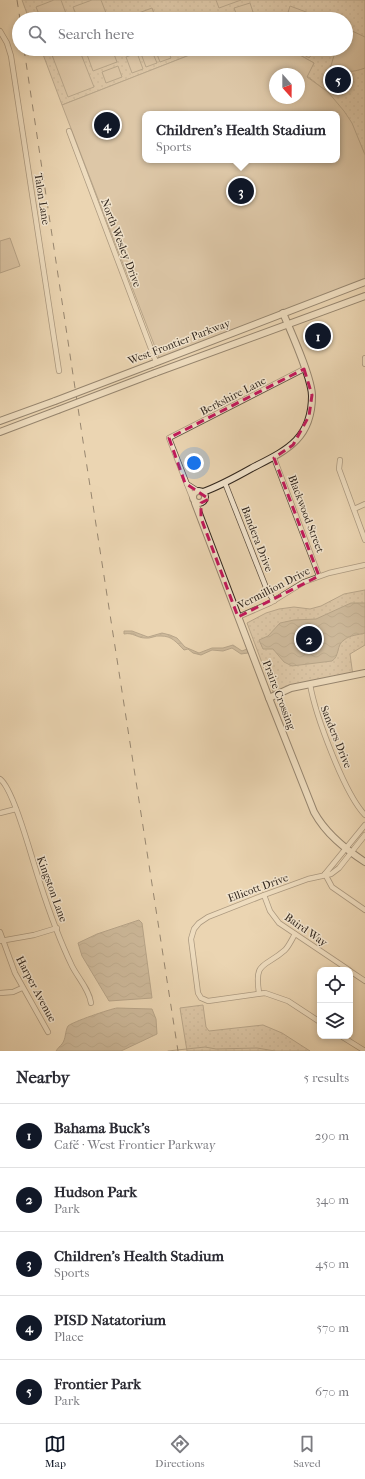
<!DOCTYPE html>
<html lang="en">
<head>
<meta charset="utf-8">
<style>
	:root { --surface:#fff; --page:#f2f2f3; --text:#2b2b33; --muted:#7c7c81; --line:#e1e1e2; --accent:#111827 }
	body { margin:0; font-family:"IM FELL French Canon",serif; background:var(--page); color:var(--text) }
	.controls { position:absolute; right:12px; bottom:12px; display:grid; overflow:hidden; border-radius:8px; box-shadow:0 2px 6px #0003 }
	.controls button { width:36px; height:36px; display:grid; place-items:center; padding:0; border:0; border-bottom:1px solid var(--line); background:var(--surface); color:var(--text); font:20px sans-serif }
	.compass { position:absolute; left:269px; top:68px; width:36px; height:36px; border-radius:50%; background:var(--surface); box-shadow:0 2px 6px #0003; rotate:159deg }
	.you { position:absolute; left:194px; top:463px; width:14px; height:14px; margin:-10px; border:3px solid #fff; border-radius:50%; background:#1a73e8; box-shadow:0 0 0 6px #1a73e833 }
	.badge { display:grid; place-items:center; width:26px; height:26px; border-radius:50%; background:var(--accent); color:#fff; font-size:13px; font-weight:700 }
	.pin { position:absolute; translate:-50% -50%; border:2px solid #fff; box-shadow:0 1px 4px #0006 }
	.popup { position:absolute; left:142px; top:111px; width:198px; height:52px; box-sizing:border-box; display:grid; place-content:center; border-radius:8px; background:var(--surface); filter:drop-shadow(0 1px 3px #0005); font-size:13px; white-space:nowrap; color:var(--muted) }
	.popup b { font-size:15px; color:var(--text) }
	.popup::after { content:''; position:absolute; left:50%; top:100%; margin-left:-8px; border:8px solid transparent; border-top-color:var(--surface) }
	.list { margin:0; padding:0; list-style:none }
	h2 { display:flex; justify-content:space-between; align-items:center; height:52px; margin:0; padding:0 16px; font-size:17px }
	h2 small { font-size:13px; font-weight:400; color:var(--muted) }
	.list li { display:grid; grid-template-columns:26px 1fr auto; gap:12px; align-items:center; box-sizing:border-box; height:64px; padding:0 16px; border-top:1px solid var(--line) }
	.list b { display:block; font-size:15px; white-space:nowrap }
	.list p { margin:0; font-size:13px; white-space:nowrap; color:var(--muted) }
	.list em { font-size:13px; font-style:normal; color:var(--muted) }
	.icon { flex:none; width:22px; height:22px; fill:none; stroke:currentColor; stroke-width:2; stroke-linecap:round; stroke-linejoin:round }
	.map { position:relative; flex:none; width:365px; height:1051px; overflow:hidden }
	.search { position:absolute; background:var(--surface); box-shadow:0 2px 6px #0003; left:12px; right:12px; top:12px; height:44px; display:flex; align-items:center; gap:10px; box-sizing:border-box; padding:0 14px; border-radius:22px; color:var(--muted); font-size:15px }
	.sheet { height:372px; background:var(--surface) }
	nav { display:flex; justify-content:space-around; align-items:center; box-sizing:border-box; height:56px; border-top:1px solid var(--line); background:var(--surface); font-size:11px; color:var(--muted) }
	nav a { display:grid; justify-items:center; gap:2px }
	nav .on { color:var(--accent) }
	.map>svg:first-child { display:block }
</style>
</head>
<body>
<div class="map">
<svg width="365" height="1051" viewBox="0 0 365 1051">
	<defs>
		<pattern id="grass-dots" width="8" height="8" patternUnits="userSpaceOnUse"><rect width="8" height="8" fill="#ccb799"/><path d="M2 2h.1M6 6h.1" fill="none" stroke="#b09d83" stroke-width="1.8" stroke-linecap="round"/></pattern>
		<pattern id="water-waves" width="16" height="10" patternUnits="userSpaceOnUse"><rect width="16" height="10" fill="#ac9a80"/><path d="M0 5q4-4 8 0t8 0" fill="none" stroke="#8d7e68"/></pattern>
	</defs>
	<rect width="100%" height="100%" fill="#ebd5b2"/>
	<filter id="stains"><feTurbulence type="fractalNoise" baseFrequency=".005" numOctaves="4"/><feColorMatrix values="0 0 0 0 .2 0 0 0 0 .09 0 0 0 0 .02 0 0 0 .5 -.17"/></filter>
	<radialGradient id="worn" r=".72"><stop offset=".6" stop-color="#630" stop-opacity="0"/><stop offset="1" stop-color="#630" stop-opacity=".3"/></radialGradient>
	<g fill="url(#grass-dots)" stroke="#7f6f5c">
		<path d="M22,0H365V155C351,120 338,99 307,76L314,63L289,49H346V19H29Z"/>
		<polygon points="41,49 205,49 62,105"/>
		<polygon points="365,590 365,645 350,654 353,676 298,684 273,692 247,623 266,613 279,609 294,607 310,609 321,606 344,594"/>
		<polygon points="203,1005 206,1027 209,1031 263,1025 282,1033 310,1051 187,1051 180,1008"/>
	</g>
	<g fill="#ccb799" stroke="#7f6f5c" fill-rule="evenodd">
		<polygon points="54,0 61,0 68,19 41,19 36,7"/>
		<polygon points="92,0 101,0 106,13 91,19 78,19 73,7"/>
		<polygon points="216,0 241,0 219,8"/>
		<polygon points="250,3 253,12 238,18 234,8"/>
		<polygon points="290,6 325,19 286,19"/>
		<polygon points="152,8 156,19 138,19 136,14"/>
		<path d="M350,30L365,37V68C352,73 343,72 330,69L336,49H346V32Z"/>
		<polygon points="69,49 79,49 94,87 68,97 52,55"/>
		<polygon points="85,49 112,49 117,62 93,71"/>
		<polygon points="147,49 151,49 157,63 146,67 140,51"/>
		<polygon points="155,49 167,49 171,58 160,62"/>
		<path d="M205,49H289L314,63L307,77L328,92L344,111L352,123L365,155V282L160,360L62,105ZM275,74H299V98H275ZM145,114H337V160H145Z"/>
		<polygon points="295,49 316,49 309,58"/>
		<polygon points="137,53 143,69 132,73 126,57"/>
		<polygon points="118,66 122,77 106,83 102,72"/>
		<polygon points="10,238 20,266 0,273 0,241"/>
	</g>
	<g fill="url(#water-waves)" stroke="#7b6c59">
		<path d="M351,603H365V633C358,635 350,635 344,640C336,645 340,656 332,661L292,666L284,662L273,649H263L259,640L268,636L280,623L294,620L316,619Z"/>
		<path d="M124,631H132L148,637L162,633L170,635L177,638L185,647L199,653L212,648H223L233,645L242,651L247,649L248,653L241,654L232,648L223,651L212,650L201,655L193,653L188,649L184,650C176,642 172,636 161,636C155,635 151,639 145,638C137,638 133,632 124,634Z"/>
		<polygon points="139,920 142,923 152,998 109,1001 82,956 78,943 97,934"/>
		<path d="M117,1008L152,1009L156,1019L157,1034L121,1051H56C58,1048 60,1046 62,1044C66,1039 65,1031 68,1026C72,1022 110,1009 117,1008Z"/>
	</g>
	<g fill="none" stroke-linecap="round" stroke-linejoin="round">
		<polyline stroke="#7b6c59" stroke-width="1" points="168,1051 205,1047 216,1049 257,1048 275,1051"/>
		<g stroke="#605243" stroke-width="6">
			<g id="street">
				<polyline points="0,31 7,43 11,56 59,371"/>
				<polyline points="69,131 156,362"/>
				<polyline points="365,358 365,364"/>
				<polyline points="274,458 319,576"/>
				<polyline points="340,460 339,469 365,540"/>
				<polyline points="225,483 267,590 274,601"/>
				<polyline points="187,484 198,491"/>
				<polyline points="192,497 169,438 304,369"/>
				<polyline points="354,509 365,504"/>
				<polyline points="238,617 270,603 304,582 329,573 365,565"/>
				<path d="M310,684C315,714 344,793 365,815"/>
				<path d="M0,779C14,789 33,863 40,883C49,911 59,939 72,966C78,978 89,989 91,1003"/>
				<polyline points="0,813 16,809"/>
				<polyline points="325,874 365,825"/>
				<polyline points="325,874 332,887 365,910"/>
				<polyline points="264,895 270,911 279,923 349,970"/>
				<polyline points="0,932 15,973 48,1032"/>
				<polyline points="0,941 34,935 57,928"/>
				<polyline points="350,971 365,981"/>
				<polyline points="0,993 13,992 22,988"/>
				<path d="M259,993C254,960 265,968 285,950C289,946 292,939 295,934"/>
				<polyline points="320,1022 288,1001 265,993 208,1001 201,998 198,993 191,939 194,929 199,923 208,917 264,895 308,879 331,874 339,868 365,835"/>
				<polyline points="341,1036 365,1051"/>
			</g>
		</g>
		<g stroke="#32271e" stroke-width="8">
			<g id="secondary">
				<polyline points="152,364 365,282"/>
				<polyline points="155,373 365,296"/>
				<polyline points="0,421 55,401"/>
				<polyline points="0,432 58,410"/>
				<circle cx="199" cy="497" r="6"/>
				<path d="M203,492C220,486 236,477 252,468C285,451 312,440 312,396C312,378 291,332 283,313"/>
				<path d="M195,503L269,698L314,812C326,834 345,849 365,862"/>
				<polyline points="269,698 291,688 365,673"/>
			</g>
		</g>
		<use href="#street" stroke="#f2e4cd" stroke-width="4.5"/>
		<use href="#secondary" stroke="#f2e4cd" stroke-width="6"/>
		<g stroke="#32271e" stroke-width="1" stroke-dasharray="7 7" stroke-linecap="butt">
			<polyline points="17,0 20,19"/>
			<polyline points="24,49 83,441 178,1051"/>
		</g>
		<g stroke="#32271e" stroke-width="8" stroke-linecap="butt">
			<g id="secondary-bridge">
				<polyline points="55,401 152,364"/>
				<polyline points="58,410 155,373"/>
			</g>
		</g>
		<use href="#secondary-bridge" stroke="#f2e4cd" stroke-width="6"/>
	</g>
	<path d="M0 0H365V1051H0ZM304,369L312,395L309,416L293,445L274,458L319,576L238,617L201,518V503L209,499L185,483L169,438Z" fill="#ebd5b2" fill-opacity=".55" fill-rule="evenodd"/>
	<path fill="none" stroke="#c2185b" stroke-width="3" stroke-dasharray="8 5" stroke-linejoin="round" d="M304,369L312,395L309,416L293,445L274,458L319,576L238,617L201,518V503L209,499L185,483L169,438Z"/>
	<g text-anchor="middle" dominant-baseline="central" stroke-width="3" stroke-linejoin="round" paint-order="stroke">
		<g font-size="11" fill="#32271e" stroke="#f2e4cd">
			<text transform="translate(42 199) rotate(81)">Talon Lane</text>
			<text transform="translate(121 243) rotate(69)">North Wesley Drive</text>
			<text transform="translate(179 342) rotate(-21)">West Frontier Parkway</text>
			<text transform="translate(233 396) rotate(-27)">Berkshire Lane</text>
			<text transform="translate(306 514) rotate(69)">Blackwood Street</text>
			<text transform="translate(257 539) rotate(69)">Bandera Drive</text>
			<text transform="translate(274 588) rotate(-27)">Vermillion Drive</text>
			<text transform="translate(279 695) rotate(69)">Praire Crossing</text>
			<text transform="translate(336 737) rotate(68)">Sanders Drive</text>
			<text transform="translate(258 888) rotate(-20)">Ellicott Drive</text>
			<text transform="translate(52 889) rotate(70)">Kingston Lane</text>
			<text transform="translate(306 930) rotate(35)">Baird Way</text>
			<text transform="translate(36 989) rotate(62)">Harper Avenue</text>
		</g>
	</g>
	<rect width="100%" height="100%" filter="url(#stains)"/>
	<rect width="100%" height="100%" fill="url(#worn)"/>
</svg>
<div class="controls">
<button><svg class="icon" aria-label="locate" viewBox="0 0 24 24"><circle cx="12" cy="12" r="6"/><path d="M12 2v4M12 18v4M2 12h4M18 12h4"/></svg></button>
<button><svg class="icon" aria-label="layers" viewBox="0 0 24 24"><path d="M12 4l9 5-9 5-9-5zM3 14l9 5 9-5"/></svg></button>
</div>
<svg class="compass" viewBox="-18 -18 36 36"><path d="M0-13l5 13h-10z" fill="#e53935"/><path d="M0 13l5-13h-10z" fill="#7c7c81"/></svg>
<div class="you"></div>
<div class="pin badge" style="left:318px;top:336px">1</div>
<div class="pin badge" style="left:309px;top:639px">2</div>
<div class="pin badge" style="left:241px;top:191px">3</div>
<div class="popup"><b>Children's Health Stadium</b>Sports</div>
<div class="pin badge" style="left:107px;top:125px">4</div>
<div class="pin badge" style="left:338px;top:80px">5</div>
<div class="search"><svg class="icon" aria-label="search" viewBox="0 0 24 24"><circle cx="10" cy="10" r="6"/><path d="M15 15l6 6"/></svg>Search here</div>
</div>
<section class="sheet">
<h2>Nearby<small>5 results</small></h2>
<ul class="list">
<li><span class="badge">1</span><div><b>Bahama Buck's</b><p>Café · West Frontier Parkway</p></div><em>290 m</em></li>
<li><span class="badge">2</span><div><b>Hudson Park</b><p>Park</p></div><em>340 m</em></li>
<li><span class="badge">3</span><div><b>Children's Health Stadium</b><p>Sports</p></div><em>450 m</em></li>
<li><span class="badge">4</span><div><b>PISD Natatorium</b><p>Place</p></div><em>570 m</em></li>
<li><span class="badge">5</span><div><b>Frontier Park</b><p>Park</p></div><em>670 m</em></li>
</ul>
</section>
<nav>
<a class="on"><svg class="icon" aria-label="map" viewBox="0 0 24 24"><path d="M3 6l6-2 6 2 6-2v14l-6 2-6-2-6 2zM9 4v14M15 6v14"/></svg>Map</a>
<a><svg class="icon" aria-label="directions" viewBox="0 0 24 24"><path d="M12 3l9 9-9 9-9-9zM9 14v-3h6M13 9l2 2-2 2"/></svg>Directions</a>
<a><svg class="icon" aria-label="saved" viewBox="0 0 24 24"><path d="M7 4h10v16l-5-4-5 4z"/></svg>Saved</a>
</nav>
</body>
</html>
